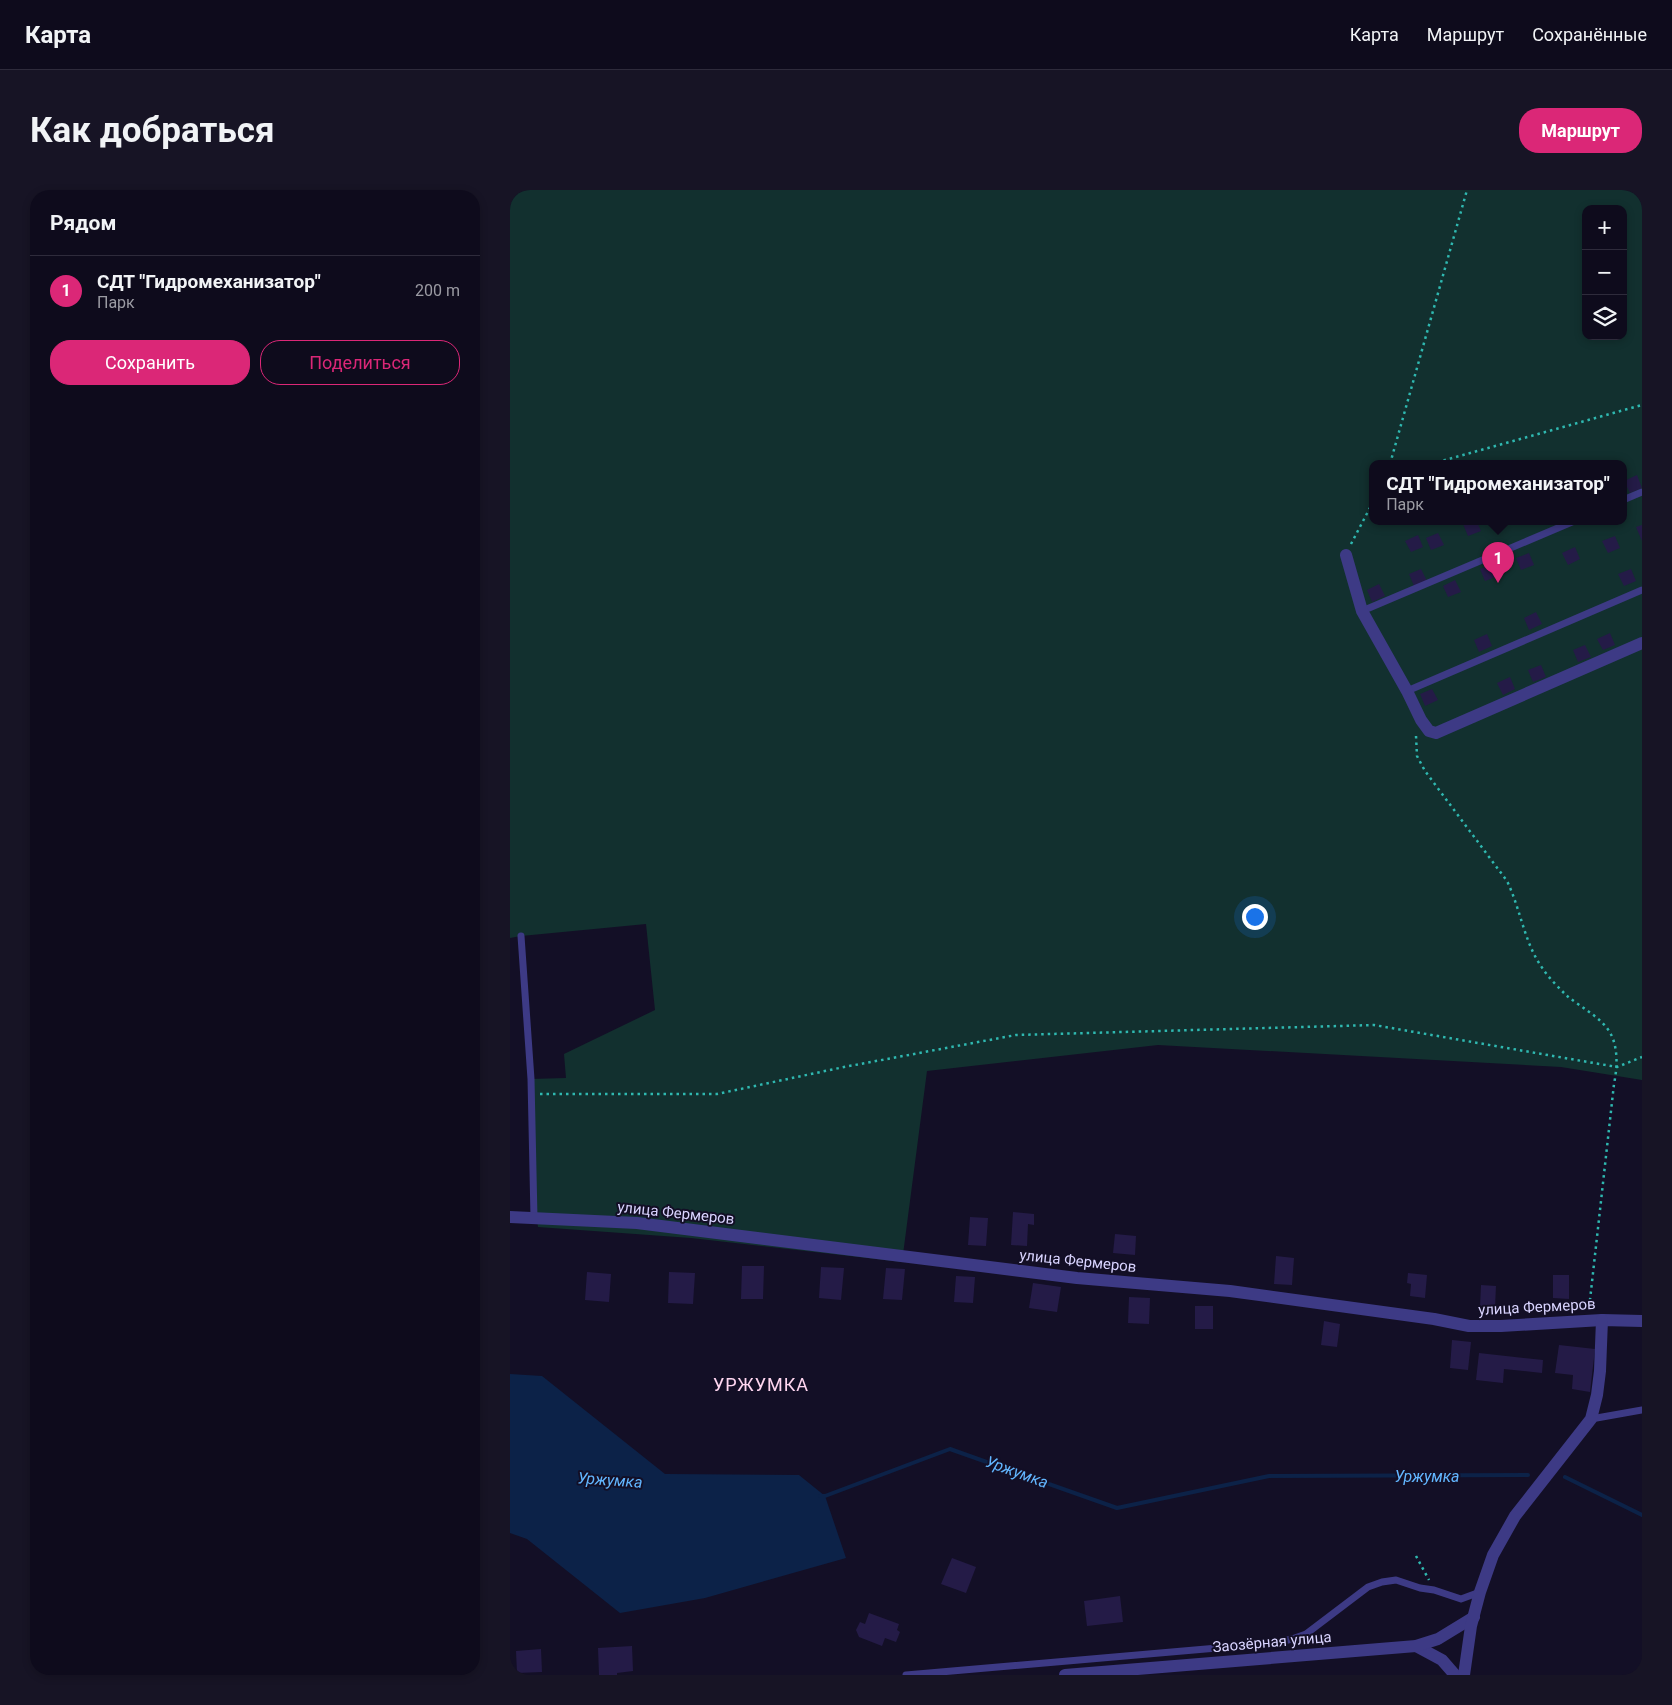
<!DOCTYPE html>
<html lang="ru">
<head>
<meta charset="utf-8">
<style>
	:root { --surface:#0e0b1c; --page:#171425; --text:#f1f3f6; --muted:#9b9ba3; --line:#2e2b3b; --accent:#db2777 }
	body { margin:0; font-family:Roboto,sans-serif; background:var(--page); color:var(--text) }
	.controls { position:absolute; right:15px; top:15px; display:grid; overflow:hidden; border-radius:10px; box-shadow:0 2px 8px #0003 }
	.controls button { width:45px; height:45px; display:grid; place-items:center; padding:0; border:0; border-bottom:1px solid var(--line); background:var(--surface); color:var(--text); font:25px sans-serif }
	.you { position:absolute; left:744px; top:726px; width:18px; height:18px; margin:-12px; border:4px solid #fff; border-radius:50%; background:#1a73e8; box-shadow:0 0 0 8px #1a73e833 }
	.badge { display:grid; place-items:center; width:32px; height:32px; border-radius:50%; background:var(--accent); color:#fff; font-size:16px; font-weight:700 }
	.pin { position:absolute; translate:-50% -41px; filter:drop-shadow(0 1px 2px #0008) }
	.pin::after { content:''; position:absolute; top:26px; width:18px; height:15px; background:inherit; clip-path:polygon(0 0,100% 0,50% 100%) }
	.popup { position:absolute; left:859px; top:270px; width:258px; height:65px; box-sizing:border-box; display:grid; place-content:center; border-radius:10px; background:var(--surface); filter:drop-shadow(0 1px 4px #0005); font-size:16px; white-space:nowrap; color:var(--muted) }
	.popup b { font-size:19px; color:var(--text) }
	.popup::after { content:''; position:absolute; left:50%; top:100%; margin-left:-10px; border:10px solid transparent; border-top-color:var(--surface) }
	.list { margin:0; padding:0; list-style:none }
	h2 { display:flex; justify-content:space-between; align-items:center; height:65px; margin:0; padding:0 20px; font-size:21px }
	h2 small { font-size:16px; font-weight:400; color:var(--muted) }
	.list li { display:grid; grid-template-columns:32px 1fr auto; gap:15px; align-items:center; box-sizing:border-box; height:70px; padding:0 20px; border-top:1px solid var(--line) }
	.list b { display:block; font-size:19px; white-space:nowrap }
	.list p { margin:0; font-size:16px; white-space:nowrap; color:var(--muted) }
	.list em { font-size:16px; font-style:normal; color:var(--muted) }
	.actions { display:flex; gap:10px; padding:15px 20px }
	.actions a { flex:1; padding:11px 0; border:1px solid var(--accent); border-radius:20px; text-align:center; font-size:18px; color:var(--accent) }
	.actions .main { background:var(--accent); color:#fff }
	.icon { flex:none; width:28px; height:28px; fill:none; stroke:currentColor; stroke-width:2; stroke-linecap:round; stroke-linejoin:round }
	.map { position:relative; flex:none; width:1132px; height:1485px; overflow:hidden; border-radius:20px }
	header { display:flex; align-items:center; gap:30px; box-sizing:border-box; height:70px; padding:0 25px; background:var(--surface); border-bottom:1px solid var(--line) }
	header strong { font-size:24px }
	nav { display:flex; gap:28px; margin-inline-start:auto; font-size:18px }
	.intro { display:flex; align-items:center; justify-content:space-between; box-sizing:border-box; height:120px; padding:0 30px }
	h1 { margin:0; font-size:35px }
	.button { padding:12px 22px; border-radius:20px; background:var(--accent); color:#fff; font-size:18px; font-weight:700 }
	main { display:flex; gap:30px; padding:0 30px }
	aside { flex:1; background:var(--surface); border-radius:20px; box-shadow:0 2px 8px #0003 }
	.map>svg:first-child { display:block }
</style>
</head>
<body>
<header>
<strong>Карта</strong>
<nav><a>Карта</a><a>Маршрут</a><a>Сохранённые</a></nav>
</header>
<div class="intro"><h1>Как добраться</h1><a class="button">Маршрут</a></div>
<main>
<aside>
<h2>Рядом<small></small></h2>
<ul class="list">
<li><span class="badge">1</span><div><b>СДТ &quot;Гидромеханизатор&quot;</b><p>Парк</p></div><em>200 m</em></li>
</ul>
<div class="actions"><a class="main">Сохранить</a><a>Поделиться</a></div>
</aside>
<div class="map">
<svg width="1132" height="1485" viewBox="0 0 1132 1485">
	<rect width="100%" height="100%" fill="#130f26"/>
	<path fill="#12302f" fill-rule="evenodd" d="M0,0H1132V890L1051,877L648,855L417,881L392,1072L181,1048L28,1037L25,1016L21,889L56,888L54,864L145,820L136,734L11,746L0,748ZM1076,19H1113V146H1076ZM863,274H1113V332H863Z"/>
	<polygon fill="#0c2248" points="0,1184 32,1186 155,1284 289,1285 315,1306 336,1368 195,1408 110,1423 17,1349 0,1343"/>
	<g fill="none" stroke-linecap="round" stroke-linejoin="round">
		<g stroke="#0c2248" stroke-width="4">
			<polyline points="1055,1287 1132,1325"/>
			<polyline points="310,1306 315,1306 440,1259 607,1318 759,1286 1018,1285"/>
		</g>
	</g>
	<g fill="#241b47">
		<polygon points="1127,285 1132,298 1120,303 1114,291"/>
		<polygon points="958,332 967,332 971,341 958,346 953,334"/>
		<polygon points="1132,335 1132,351 1126,337"/>
		<polygon points="928,343 934,355 921,360 916,348"/>
		<polygon points="908,345 913,357 901,362 895,351"/>
		<polygon points="1105,346 1110,358 1098,363 1092,351"/>
		<polygon points="1065,357 1070,369 1058,375 1052,363"/>
		<polygon points="1019,363 1024,375 1011,380 1006,368"/>
		<polygon points="982,374 988,386 975,391 970,379"/>
		<polygon points="911,379 917,391 904,396 899,384"/>
		<polygon points="1121,379 1126,391 1114,396 1108,384"/>
		<polygon points="945,390 951,402 938,407 933,396"/>
		<polygon points="869,394 875,406 862,412 857,400"/>
		<polygon points="1026,422 1032,434 1019,440 1014,428"/>
		<polygon points="1100,443 1105,455 1093,460 1087,449"/>
		<polygon points="977,444 982,456 969,462 964,450"/>
		<polygon points="1075,455 1081,467 1068,472 1063,460"/>
		<polygon points="1031,475 1036,487 1023,492 1018,480"/>
		<polygon points="1000,487 1005,499 993,505 987,493"/>
		<polygon points="922,499 928,510 915,516 910,504"/>
		<polygon points="503,1022 524,1024 524,1035 518,1034 517,1056 501,1055"/>
		<polygon points="460,1027 478,1028 476,1056 458,1055"/>
		<polygon points="605,1044 626,1046 625,1065 603,1063"/>
		<polygon points="766,1066 784,1068 782,1095 764,1094"/>
		<polygon points="232,1076 254,1076 253,1109 231,1109"/>
		<polygon points="311,1077 334,1078 331,1110 309,1108"/>
		<polygon points="376,1078 395,1079 392,1110 373,1109"/>
		<polygon points="77,1082 101,1084 99,1112 75,1110"/>
		<polygon points="159,1082 185,1083 183,1114 158,1113"/>
		<polygon points="898,1083 917,1085 915,1108 900,1106 901,1094 897,1093"/>
		<polygon points="1043,1085 1059,1085 1059,1109 1043,1108"/>
		<polygon points="446,1086 465,1087 463,1113 444,1112"/>
		<polygon points="523,1093 551,1097 547,1122 519,1118"/>
		<polygon points="971,1095 986,1096 985,1117 970,1117"/>
		<polygon points="619,1107 640,1108 639,1134 618,1133"/>
		<rect x="685" y="1116" width="18" height="23"/>
		<polygon points="814,1131 830,1134 827,1157 811,1155"/>
		<polygon points="942,1150 961,1152 958,1180 940,1178"/>
		<polygon points="1049,1155 1085,1159 1080,1202 1062,1199 1063,1185 1045,1183"/>
		<polygon points="969,1163 1033,1170 1032,1183 994,1179 993,1193 966,1190"/>
		<polygon points="442,1368 466,1377 456,1403 431,1394"/>
		<polygon points="610,1406 613,1432 577,1436 574,1411"/>
		<polygon points="359,1423 389,1434 387,1440 390,1442 386,1452 375,1448 372,1456 349,1447 346,1440 350,1432 355,1434"/>
		<polygon points="122,1456 123,1481 107,1483 107,1485 89,1485 88,1458"/>
		<polygon points="31,1459 32,1482 7,1483 6,1461"/>
	</g>
	<g fill="none" stroke-linecap="round" stroke-linejoin="round">
		<g stroke="#2fb8b0" stroke-width="2.5" stroke-dasharray="2.5 4" stroke-linecap="butt">
			<polyline points="880,274 957,0"/>
			<polyline points="921,274 1132,215"/>
			<polyline points="841,354 863,312"/>
			<path d="M906,546L907,566L915,581L997,691C1011,720 1014,753 1033,779C1039,788 1048,797 1056,805C1071,818 1096,829 1103,849C1108,863 1107,879 1104,894L1079,1119"/>
			<polyline points="30,904 207,904 334,877 506,845 864,835 1107,877 1132,867"/>
			<polyline points="906,1366 919,1390"/>
		</g>
		<g stroke="#3d3a85" stroke-width="7">
			<polyline points="1113,310 1132,302"/>
			<polyline points="852,421 1062,332"/>
			<polyline points="897,501 1132,400"/>
			<polyline points="11,746 21,889 24,1028"/>
			<polyline points="1081,1229 1132,1220"/>
			<polyline points="396,1485 765,1453 782,1449 796,1444 858,1397 872,1392 886,1390 910,1398 924,1400 951,1409 970,1402"/>
		</g>
		<g stroke="#3d3a85" stroke-width="12">
			<polyline points="836,365 852,421 897,501 911,530 919,541 926,543 1132,453"/>
			<polyline points="0,1027 127,1033 567,1088 720,1101 924,1129 959,1136 991,1136 1092,1130 1132,1131"/>
			<polyline points="906,1456 932,1470 945,1485"/>
			<polyline points="555,1485 906,1456 928,1449 964,1427"/>
			<polyline points="954,1485 961,1436 970,1402 983,1365 1005,1326 1081,1229 1087,1205 1090,1181 1092,1130"/>
		</g>
	</g>
	<g text-anchor="middle" dominant-baseline="central" stroke-width="4" stroke-linejoin="round" paint-order="stroke">
		<g font-size="15" fill="#d9d4ff" stroke="#130f26">
			<text transform="translate(166 1023) rotate(6)">улица Фермеров</text>
			<text transform="translate(568 1071) rotate(6)">улица Фермеров</text>
			<text transform="translate(1027 1117) rotate(-3)">улица Фермеров</text>
			<text transform="translate(762 1452) rotate(-5)">Заозёрная улица</text>
		</g>
		<g font-size="16" font-style="italic" fill="#62b6ff" stroke="#130f26">
			<text transform="translate(507 1282) rotate(20)">Уржумка</text>
			<text x="917" y="1286">Уржумка</text>
			<text transform="translate(100 1290) rotate(4)">Уржумка</text>
		</g>
		<g font-size="18" letter-spacing="1" fill="#ffd6f0" stroke="#130f26">
			<text x="251" y="1194">УРЖУМКА</text>
		</g>
	</g>
</svg>
<div class="controls">
<button>+</button>
<button>−</button>
<button><svg class="icon" aria-label="layers" viewBox="0 0 24 24"><path d="M12 4l9 5-9 5-9-5zM3 14l9 5 9-5"/></svg></button>
</div>
<div class="you"></div>
<div class="pin badge" style="left:988px;top:393px">1</div>
<div class="popup"><b>СДТ &quot;Гидромеханизатор&quot;</b>Парк</div>
</div>
</main>
</body>
</html>
